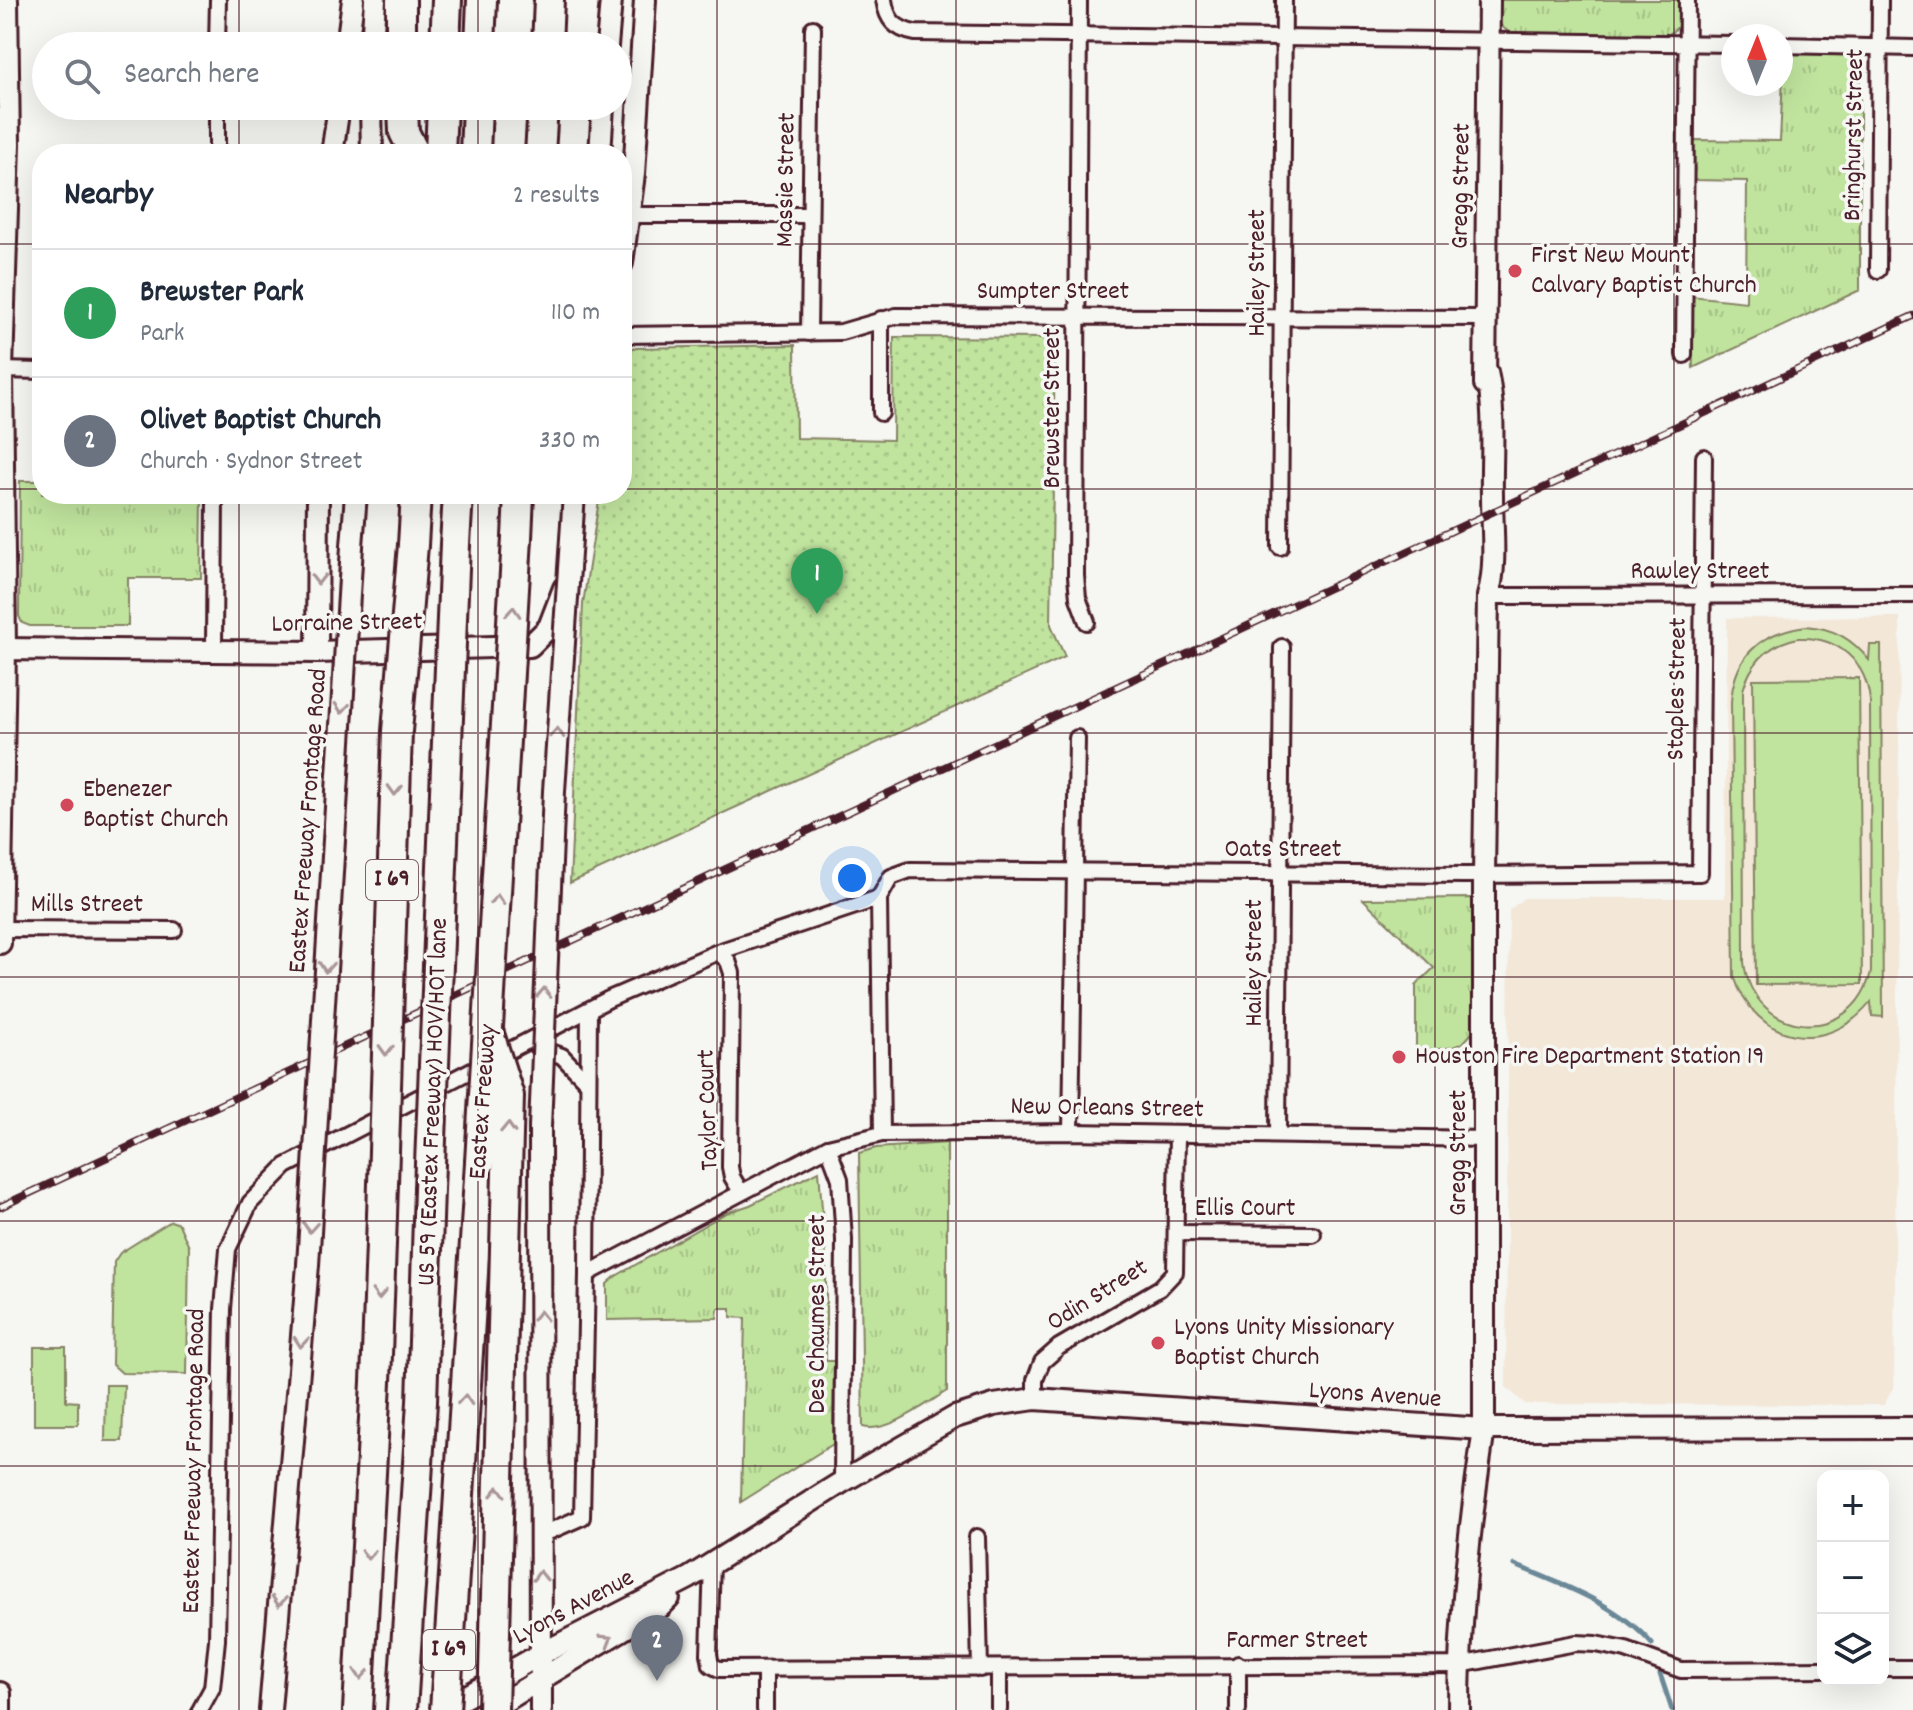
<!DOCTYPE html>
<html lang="en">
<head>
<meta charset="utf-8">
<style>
	:root { --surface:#fff; --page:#f2f2f3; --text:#1f2937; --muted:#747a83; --line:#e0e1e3; --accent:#d1495b }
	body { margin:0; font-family:Dekko,sans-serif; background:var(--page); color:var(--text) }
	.controls { position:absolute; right:24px; bottom:24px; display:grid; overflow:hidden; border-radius:16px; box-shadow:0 8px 32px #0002 }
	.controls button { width:72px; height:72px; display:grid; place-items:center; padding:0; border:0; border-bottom:2px solid var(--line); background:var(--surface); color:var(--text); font:40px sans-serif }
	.compass { position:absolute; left:1721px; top:24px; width:72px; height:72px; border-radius:50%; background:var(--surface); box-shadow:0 8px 32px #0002; rotate:1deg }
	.you { position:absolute; left:852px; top:878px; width:28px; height:28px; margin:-20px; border:6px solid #fff; border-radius:50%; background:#1a73e8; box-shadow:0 0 0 12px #1a73e833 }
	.badge { display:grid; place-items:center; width:52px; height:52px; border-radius:50%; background:var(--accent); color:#fff; font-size:26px; font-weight:700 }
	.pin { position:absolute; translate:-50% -66px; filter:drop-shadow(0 2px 4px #0008) }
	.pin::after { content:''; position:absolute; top:42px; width:28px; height:24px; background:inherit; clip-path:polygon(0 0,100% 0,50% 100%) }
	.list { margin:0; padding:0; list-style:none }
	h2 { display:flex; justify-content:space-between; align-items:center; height:104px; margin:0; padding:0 32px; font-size:34px }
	h2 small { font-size:26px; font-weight:400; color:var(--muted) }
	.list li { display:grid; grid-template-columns:52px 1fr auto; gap:24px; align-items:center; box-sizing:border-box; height:128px; padding:0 32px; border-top:2px solid var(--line) }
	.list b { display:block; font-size:30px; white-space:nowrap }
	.list p { margin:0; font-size:26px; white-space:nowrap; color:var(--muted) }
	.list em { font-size:26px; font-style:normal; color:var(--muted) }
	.icon { flex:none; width:44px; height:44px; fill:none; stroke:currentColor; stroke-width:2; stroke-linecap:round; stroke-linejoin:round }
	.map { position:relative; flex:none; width:1913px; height:1710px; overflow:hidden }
	.search { position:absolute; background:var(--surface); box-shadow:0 8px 32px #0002; left:32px; top:32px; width:600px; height:88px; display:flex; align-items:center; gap:20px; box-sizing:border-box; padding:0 28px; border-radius:44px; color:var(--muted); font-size:30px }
	.panel { position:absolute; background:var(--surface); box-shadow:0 8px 32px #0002; left:32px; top:144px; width:600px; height:360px; border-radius:32px }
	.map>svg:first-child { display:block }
</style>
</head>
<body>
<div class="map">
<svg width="1913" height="1710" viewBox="0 0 1913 1710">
	<defs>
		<pattern id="grass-tufts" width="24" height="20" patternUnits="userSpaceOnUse" patternTransform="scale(2)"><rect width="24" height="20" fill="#c0e49e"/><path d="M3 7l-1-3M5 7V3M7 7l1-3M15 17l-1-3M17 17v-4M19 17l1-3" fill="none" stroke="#a6c388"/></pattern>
		<pattern id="park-dots" width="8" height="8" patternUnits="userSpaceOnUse" patternTransform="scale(2)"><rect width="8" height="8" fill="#c0e49e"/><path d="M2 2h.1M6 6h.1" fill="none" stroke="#a6c388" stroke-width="1.8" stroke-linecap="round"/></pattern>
	</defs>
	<rect width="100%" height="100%" fill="#f6f6f2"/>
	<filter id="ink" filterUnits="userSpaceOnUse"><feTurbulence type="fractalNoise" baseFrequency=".0125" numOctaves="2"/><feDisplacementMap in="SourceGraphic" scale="16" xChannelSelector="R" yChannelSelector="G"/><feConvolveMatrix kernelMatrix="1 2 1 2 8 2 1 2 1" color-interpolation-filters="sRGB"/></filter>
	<g filter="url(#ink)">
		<polygon fill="#f3e7d8" points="1900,617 1894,1386 1884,1405 1525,1404 1506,1387 1509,910 1524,898 1725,898 1727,618"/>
		<g fill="url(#grass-tufts)" stroke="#858264" stroke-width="2">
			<path d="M1497,0H1679V26L1667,36L1514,33C1496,29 1497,15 1497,0Z"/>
			<polygon points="1784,54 1860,54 1860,290 1693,368 1691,296 1746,302 1747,181 1694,180 1693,140 1780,141"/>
			<polygon points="20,481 42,481 42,494 202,494 201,578 128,578 128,626 30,626 22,623 19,616"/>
			<path d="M1475,898V1027C1463,1053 1441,1049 1416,1049V985L1434,968L1363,899Z"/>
			<path d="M947,1143V1391C927,1403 887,1434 863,1427L859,1153L876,1148Z"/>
			<polygon points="819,1171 826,1258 826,1361 834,1361 833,1444 741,1502 745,1318 731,1317 731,1308 718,1308 717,1318 607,1320 607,1284 616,1276 726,1213 750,1205"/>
		</g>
		<polygon fill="url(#park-dots)" stroke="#858264" stroke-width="2" points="894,337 1055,338 1051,625 1065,657 570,883 583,604 600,494 622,494 622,378 629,365 632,348 795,345 796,438 893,440"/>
		<g fill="#c0e49e" stroke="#858264" stroke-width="2" fill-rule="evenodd">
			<path d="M1806,626C1834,628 1852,639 1869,660L1870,645H1881L1883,1017L1872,1016L1871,1002C1827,1057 1755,1043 1734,976L1731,702C1734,655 1761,632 1806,626ZM1798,638C1838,636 1866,661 1870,701L1871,972C1852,1048 1753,1039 1744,962L1743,690C1751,662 1769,644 1798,638Z"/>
			<polygon points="1859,678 1862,984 1756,985 1753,679"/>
			<polygon points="171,1221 179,1224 189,1247 187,1374 122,1373 112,1364 114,1262 120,1253"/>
			<polygon points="34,1347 66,1347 66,1401 78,1402 78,1425 34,1425"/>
			<polygon points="106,1385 124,1385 122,1441 105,1441"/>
		</g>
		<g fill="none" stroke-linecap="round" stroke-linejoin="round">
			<g stroke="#6b8897" stroke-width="5">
				<path d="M1515,1565C1563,1585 1617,1604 1652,1644"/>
				<polyline points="1660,1674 1672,1710"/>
			</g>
			<g stroke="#4a1f2b" stroke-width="20">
				<g id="street">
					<path d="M884,0C887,20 895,29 915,33L1733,44"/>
					<polyline points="1079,0 1076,576 1078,598 1087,622"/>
					<polyline points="1781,45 1913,48"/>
					<polyline points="217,46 218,0"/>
					<polyline points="217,154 217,106"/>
					<polyline points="630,215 810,215"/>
					<polyline points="1878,270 1880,0"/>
					<polyline points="809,333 813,28"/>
					<polyline points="622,335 841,332 896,316 1487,318"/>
					<polyline points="1684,355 1687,0"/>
					<polyline points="0,370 42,371"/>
					<polyline points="881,413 881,319"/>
					<polyline points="1280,547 1284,0"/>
					<polyline points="1488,596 1913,595"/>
					<polyline points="214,650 215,494"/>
					<polyline points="879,898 891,877 910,870 1465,875 1700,873 1704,457"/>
					<polyline points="879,898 882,1134"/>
					<polyline points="0,929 174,930"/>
					<polyline points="718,952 728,961 732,973 730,1167 732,1177 741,1192"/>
					<polyline points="537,1047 562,1056 588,1083"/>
					<polyline points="1071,1132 1077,738"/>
					<polyline points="1278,1135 1282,647"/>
					<polyline points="828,1147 840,1179 844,1240 842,1482"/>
					<polyline points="1177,1233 1313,1234"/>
					<polyline points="587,1274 828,1147 882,1134 1071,1132 1485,1139"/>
					<polyline points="1035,1399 1035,1380 1042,1362 1059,1347 1160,1288 1175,1272 1177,1134"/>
					<polyline points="539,1536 582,1517 587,1274 589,1011"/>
					<polyline points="977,1537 980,1669"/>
					<polyline points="712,1563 709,1654 711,1665 719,1669 1459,1665 1576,1643 1596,1644 1626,1650 1681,1670 1823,1669"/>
					<polyline points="1238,1664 1238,1710"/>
					<polyline points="1883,1668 1913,1668"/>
					<polyline points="765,1669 765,1710"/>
					<polyline points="999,1669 999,1710"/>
					<polyline points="200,1710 212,1688 217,1640 223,1309 228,1249 250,1203 286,1166 609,999 718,952 879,898"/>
				</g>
			</g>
			<g stroke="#4a1f2b" stroke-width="26">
				<g id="secondary">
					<polyline points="347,46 353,0"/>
					<polyline points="372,46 375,0"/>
					<polyline points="607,46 611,0"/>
					<polyline points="371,106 372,154"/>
					<polyline points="332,154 339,106"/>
					<polyline points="600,154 603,106"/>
					<polyline points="622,263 634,174 645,0"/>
					<polyline points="1485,384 1489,0"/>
					<polyline points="352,546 356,494"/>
					<polyline points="0,649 317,652 530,646 549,627 564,588"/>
					<polyline points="317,652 318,494"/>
					<polyline points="0,943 5,649 2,370 9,144 7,0"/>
					<polyline points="540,1127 541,1710"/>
					<polyline points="0,1693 0,1710"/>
					<polyline points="270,1710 308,1265"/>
					<polyline points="442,1710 541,1654 689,1578 842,1482 955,1417 994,1405 1035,1399 1484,1429 1913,1428"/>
					<polyline points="490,1710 660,1607 669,1598"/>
					<path d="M1459,1710C1459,1616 1470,1522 1484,1429V875L1488,596C1497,566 1492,528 1492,496C1491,455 1496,412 1487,372"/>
				</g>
			</g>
			<g stroke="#4a1f2b" stroke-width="34">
				<g id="highway">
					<polyline points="401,46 401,0"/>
					<polyline points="445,46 447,0"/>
					<polyline points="480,46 482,0"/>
					<polyline points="547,46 549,0"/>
					<polyline points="403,106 404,132 415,154"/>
					<polyline points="440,154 442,106"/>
					<polyline points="475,154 477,106"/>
					<polyline points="540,154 543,106"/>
					<polyline points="517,538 519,494"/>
					<polyline points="455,544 458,494"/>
					<polyline points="413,545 416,494"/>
					<polyline points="453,1590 480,1162"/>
					<polyline points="358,1710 376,1382 382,1216"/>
					<polyline points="402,1710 422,1402 429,1189"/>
				</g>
			</g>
			<use href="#street" stroke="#f6f6f2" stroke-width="14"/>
			<use href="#secondary" stroke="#f6f6f2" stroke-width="20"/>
			<use href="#highway" stroke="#f6f6f2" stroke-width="28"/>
			<g stroke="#4a1f2b" stroke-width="8">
				<polyline id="rail" points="0,1207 1913,316"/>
			</g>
			<use href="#rail" stroke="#f6f6f2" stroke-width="5" stroke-dasharray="15" stroke-linecap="butt"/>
			<g stroke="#4a1f2b" stroke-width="26" stroke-linecap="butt">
				<g id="secondary-bridge">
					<polyline points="540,1127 554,791 574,494"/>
					<polyline points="308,1265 352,546"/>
				</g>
			</g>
			<g stroke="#4a1f2b" stroke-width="34" stroke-linecap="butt">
				<g id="highway-bridge">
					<polyline points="489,1034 509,1096 493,1710"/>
					<polyline points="480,1162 517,538"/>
					<polyline points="429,1189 455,544"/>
					<polyline points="382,1216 397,731 413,545"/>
					<polyline points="445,1710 453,1590"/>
				</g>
			</g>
			<use href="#secondary-bridge" stroke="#f6f6f2" stroke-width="20"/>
			<use href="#highway-bridge" stroke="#f6f6f2" stroke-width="28"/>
		</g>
		<defs><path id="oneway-chevron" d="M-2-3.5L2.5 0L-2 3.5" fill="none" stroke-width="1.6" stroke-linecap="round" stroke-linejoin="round" transform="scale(2)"/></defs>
		<g stroke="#a99598">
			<use href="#oneway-chevron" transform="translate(318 579) rotate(90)"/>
			<use href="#oneway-chevron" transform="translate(513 612) rotate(-87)"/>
			<use href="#oneway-chevron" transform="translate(342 708) rotate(94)"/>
			<use href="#oneway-chevron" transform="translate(557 733) rotate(-87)"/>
			<use href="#oneway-chevron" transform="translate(395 790) rotate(92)"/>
			<use href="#oneway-chevron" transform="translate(497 900) rotate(-87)"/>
			<use href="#oneway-chevron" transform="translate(326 967) rotate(94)"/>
			<use href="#oneway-chevron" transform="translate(544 993) rotate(-87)"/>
			<use href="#oneway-chevron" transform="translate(386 1050) rotate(92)"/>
			<use href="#oneway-chevron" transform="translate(508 1128) rotate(-88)"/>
			<use href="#oneway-chevron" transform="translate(310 1227) rotate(94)"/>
			<use href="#oneway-chevron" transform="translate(379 1294) rotate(92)"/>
			<use href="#oneway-chevron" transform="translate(540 1316) rotate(-90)"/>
			<use href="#oneway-chevron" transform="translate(301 1342) rotate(95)"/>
			<use href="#oneway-chevron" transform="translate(465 1400) rotate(-86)"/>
			<use href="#oneway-chevron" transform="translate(498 1492) rotate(-89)"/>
			<use href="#oneway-chevron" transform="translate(368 1554) rotate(93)"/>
			<use href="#oneway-chevron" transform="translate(540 1576) rotate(-91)"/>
			<use href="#oneway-chevron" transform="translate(279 1601) rotate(95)"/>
			<use href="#oneway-chevron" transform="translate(607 1640) rotate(-32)"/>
			<use href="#oneway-chevron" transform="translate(361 1674) rotate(94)"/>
		</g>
	</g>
	<path fill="none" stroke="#4a1f2b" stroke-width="2" stroke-opacity="0.55" d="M239,0V46M478,0V46M717,0V1710M956,0V1710M1196,0V1710M1435,0V1710M1674,0V1710M239,106V154M478,106V154M0,244H42M622,244H1913M0,489H42M622,489H1913M239,494V1710M478,494V1710M0,733H1913M0,977H1913M0,1221H1913M0,1466H1913"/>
	<g fill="#d1495b" stroke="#f6f6f2" stroke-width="3">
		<circle cx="1515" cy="271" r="8"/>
		<circle cx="67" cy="805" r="8"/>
		<circle cx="1399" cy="1057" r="8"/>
		<circle cx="1158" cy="1343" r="8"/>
	</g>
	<g text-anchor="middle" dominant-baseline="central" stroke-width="7" stroke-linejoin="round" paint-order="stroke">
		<g fill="#f6f6f2" stroke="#7e6067" stroke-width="2">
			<rect x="366" y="860" width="52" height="40" rx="6"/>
			<rect x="423" y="1630" width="52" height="40" rx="6"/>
		</g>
		<g font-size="24" font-weight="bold" fill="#4a1f2b">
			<text x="392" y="880">I 69</text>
			<text x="449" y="1650">I 69</text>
		</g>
		<g font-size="26" fill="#4a1f2b" stroke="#f6f6f2">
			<text transform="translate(1855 135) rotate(-89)">Bringhurst Street</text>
			<text transform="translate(787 180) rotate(-89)">Massie Street</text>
			<text transform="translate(1462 186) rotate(-89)">Gregg Street</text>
			<text transform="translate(1258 273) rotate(-90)">Hailey Street</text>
			<text x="1053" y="292">Sumpter Street</text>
			<text transform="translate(1053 408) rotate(-90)">Brewster Street</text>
			<text x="1700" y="572">Rawley Street</text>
			<text transform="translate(347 624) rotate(-1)">Lorraine Street</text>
			<text transform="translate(1678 689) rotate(-89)">Staples Street</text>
			<text transform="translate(309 821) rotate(-86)">Eastex Freeway Frontage Road</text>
			<text x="1283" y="850">Oats Street</text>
			<text x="87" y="905">Mills Street</text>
			<text transform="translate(1255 963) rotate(-90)">Hailey Street</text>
			<text transform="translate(434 1102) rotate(-88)">US 59 (Eastex Freeway) HOV/HOT lane</text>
			<text transform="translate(484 1102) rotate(-86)">Eastex Freeway</text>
			<text transform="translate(1107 1109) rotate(1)">New Orleans Street</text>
			<text transform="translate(709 1110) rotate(-92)">Taylor Court</text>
			<text transform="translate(1459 1153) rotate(-90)">Gregg Street</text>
			<text x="1245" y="1209">Ellis Court</text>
			<text transform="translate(1098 1296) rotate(-32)">Odin Street</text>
			<text transform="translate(818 1314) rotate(-90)">Des Chaumes Street</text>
			<text transform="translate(1375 1396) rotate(4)">Lyons Avenue</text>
			<text transform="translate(195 1461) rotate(-89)">Eastex Freeway Frontage Road</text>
			<text transform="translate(574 1608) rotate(-28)">Lyons Avenue</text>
			<text x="1297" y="1641">Farmer Street</text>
		</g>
		<g font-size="26" fill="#4a1f2b" stroke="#f6f6f2" text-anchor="start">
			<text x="1531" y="256">First New Mount<tspan x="1531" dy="30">Calvary Baptist Church</tspan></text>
			<text x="83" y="790">Ebenezer<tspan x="83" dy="30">Baptist Church</tspan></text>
			<text x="1415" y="1057">Houston Fire Department Station 19</text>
			<text x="1174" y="1328">Lyons Unity Missionary<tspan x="1174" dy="30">Baptist Church</tspan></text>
		</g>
	</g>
</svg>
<div class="controls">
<button>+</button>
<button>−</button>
<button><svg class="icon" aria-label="layers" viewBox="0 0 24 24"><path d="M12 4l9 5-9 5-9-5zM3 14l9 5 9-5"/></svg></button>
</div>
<svg class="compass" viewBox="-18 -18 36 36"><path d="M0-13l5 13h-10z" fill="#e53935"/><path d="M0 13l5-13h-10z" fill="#747a83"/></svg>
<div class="you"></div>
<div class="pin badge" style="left:817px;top:614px;background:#2e9e5b">1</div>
<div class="pin badge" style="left:657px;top:1681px;background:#6b7280">2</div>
<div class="search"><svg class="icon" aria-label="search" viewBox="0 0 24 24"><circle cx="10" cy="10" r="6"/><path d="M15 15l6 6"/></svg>Search here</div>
<section class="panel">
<h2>Nearby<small>2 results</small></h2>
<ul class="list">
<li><span class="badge" style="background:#2e9e5b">1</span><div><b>Brewster Park</b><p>Park</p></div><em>110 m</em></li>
<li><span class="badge" style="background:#6b7280">2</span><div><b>Olivet Baptist Church</b><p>Church · Sydnor Street</p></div><em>330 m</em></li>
</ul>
</section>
</div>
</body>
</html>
